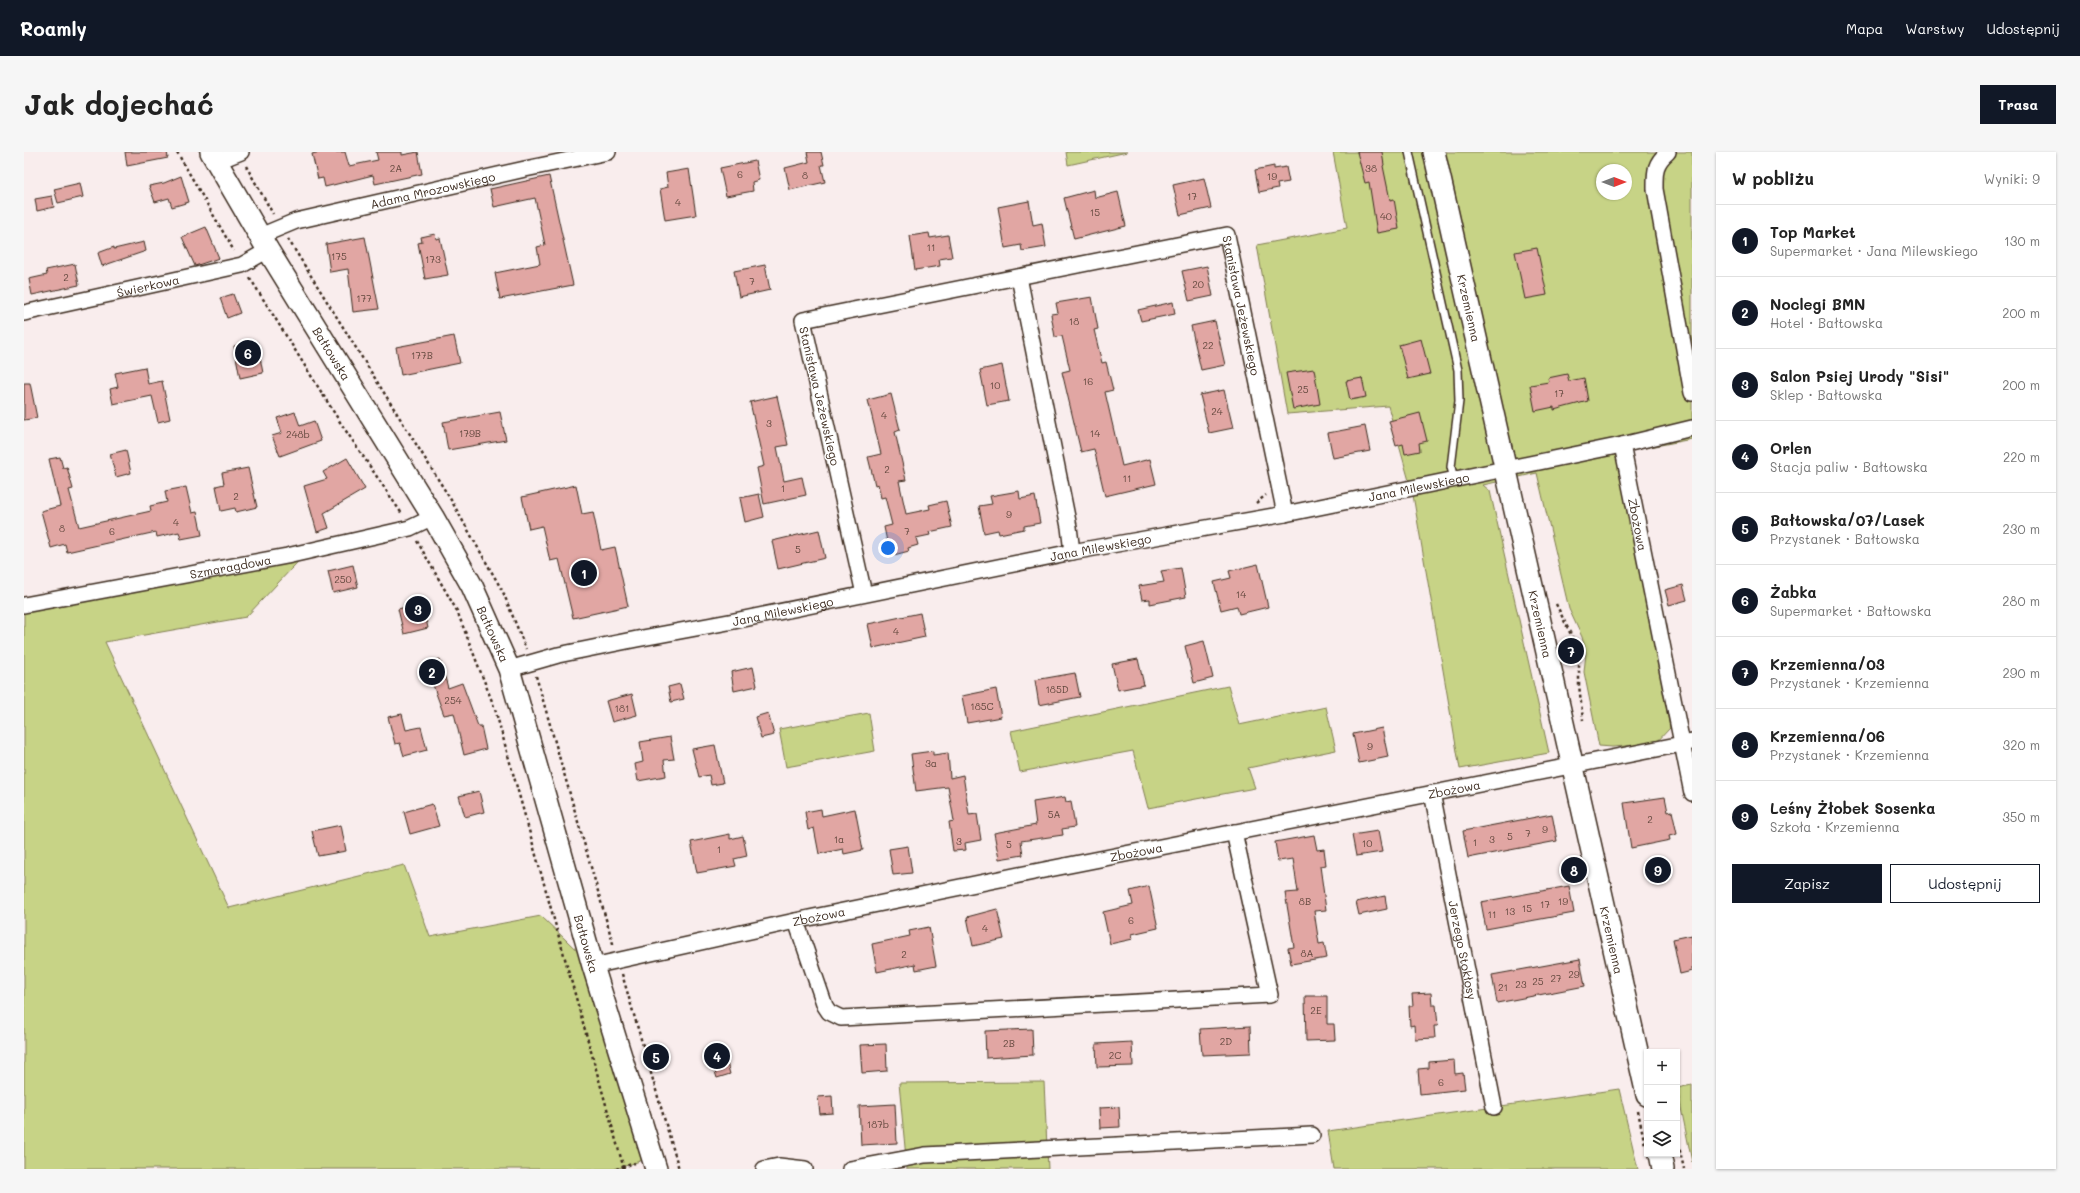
<!DOCTYPE html>
<html lang="pl">
<head>
<meta charset="utf-8">
<style>
	:root { --surface:#fff; --page:#f6f6f6; --text:#222; --muted:#767676; --line:#e0e0e0; --accent:#111827 }
	body { margin:0; font-family:Mali,sans-serif; background:var(--page); color:var(--text) }
	.controls { position:absolute; right:12px; bottom:12px; display:grid; overflow:hidden; border-radius:0px; box-shadow:0 1px 3px #0004 }
	.controls button { width:36px; height:36px; display:grid; place-items:center; padding:0; border:0; border-bottom:1px solid var(--line); background:var(--surface); color:var(--text); font:20px sans-serif }
	.compass { position:absolute; left:1572px; top:12px; width:36px; height:36px; border-radius:50%; background:var(--surface); box-shadow:0 1px 3px #0004; rotate:90deg }
	.you { position:absolute; left:864px; top:396px; width:14px; height:14px; margin:-10px; border:3px solid #fff; border-radius:50%; background:#1a73e8; box-shadow:0 0 0 6px #1a73e833 }
	.badge { display:grid; place-items:center; width:26px; height:26px; border-radius:50%; background:var(--accent); color:#fff; font-size:13px; font-weight:700 }
	.pin { position:absolute; translate:-50% -50%; border:2px solid #fff; box-shadow:0 1px 4px #0006 }
	.list { margin:0; padding:0; list-style:none }
	h2 { display:flex; justify-content:space-between; align-items:center; height:52px; margin:0; padding:0 16px; font-size:17px }
	h2 small { font-size:13px; font-weight:400; color:var(--muted) }
	.list li { display:grid; grid-template-columns:26px 1fr auto; gap:12px; align-items:center; box-sizing:border-box; height:72px; padding:0 16px; border-top:1px solid var(--line) }
	.list b { display:block; font-size:15px; white-space:nowrap }
	.list p { margin:0; font-size:13px; white-space:nowrap; color:var(--muted) }
	.list em { font-size:13px; font-style:normal; color:var(--muted) }
	.actions { display:flex; gap:8px; padding:12px 16px }
	.actions a { flex:1; padding:9px 0; border:1px solid var(--accent); border-radius:0px; text-align:center; font-size:14px; color:var(--accent) }
	.actions .main { background:var(--accent); color:#fff }
	.icon { flex:none; width:22px; height:22px; fill:none; stroke:currentColor; stroke-width:2; stroke-linecap:round; stroke-linejoin:round }
	.map { position:relative; flex:none; width:1668px; height:1017px; overflow:hidden; border-radius:0px }
	header { display:flex; align-items:center; gap:24px; box-sizing:border-box; height:56px; padding:0 20px; background:var(--accent); color:#fff }
	header strong { font-size:19px }
	nav { display:flex; gap:22px; margin-inline-start:auto; font-size:14px }
	.intro { display:flex; align-items:center; justify-content:space-between; box-sizing:border-box; height:96px; padding:0 24px }
	h1 { margin:0; font-size:28px }
	.button { padding:10px 18px; border-radius:0px; background:var(--accent); color:#fff; font-size:14px; font-weight:700 }
	main { display:flex; gap:24px; padding:0 24px }
	aside { flex:1; background:var(--surface); border-radius:0px; box-shadow:0 1px 3px #0004 }
	.map>svg:first-child { display:block }
</style>
</head>
<body>
<header>
<strong>Roamly</strong>
<nav><a>Mapa</a><a>Warstwy</a><a>Udostępnij</a></nav>
</header>
<div class="intro"><h1>Jak dojechać</h1><a class="button">Trasa</a></div>
<main>
<div class="map">
<svg width="1668" height="1017" viewBox="0 0 1668 1017">
	<rect width="100%" height="100%" fill="#f9eded"/>
	<filter id="ink" filterUnits="userSpaceOnUse"><feTurbulence type="fractalNoise" baseFrequency=".025" numOctaves="2"/><feDisplacementMap in="SourceGraphic" scale="8" xChannelSelector="R" yChannelSelector="G"/><feConvolveMatrix kernelMatrix="1 2 1 2 8 2 1 2 1" color-interpolation-filters="sRGB"/></filter>
	<g filter="url(#ink)">
		<g fill="#c7d386" stroke="#817e52" fill-rule="evenodd">
			<polygon points="1042,0 1103,0 1044,13"/>
			<path d="M1309,0H1668V287L1595,301L1646,576L1631,592L1588,595L1575,594L1560,520L1562,501L1558,485L1545,457L1513,321L1459,333L1466,339L1525,601L1436,617L1389,343L1364,254L1263,262L1233,93L1323,76ZM1578,18H1602V42H1578Z"/>
			<polygon points="285,398 222,465 81,490 205,756 380,713 406,785 517,764 569,814 628,1005 592,1017 0,1017 0,453"/>
			<polygon points="1204,534 1215,573 1302,555 1312,598 1224,616 1231,636 1124,656 1109,599 996,620 987,579"/>
			<polygon points="845,561 851,599 762,615 755,577"/>
			<polygon points="1020,930 1024,1017 883,1017 875,931"/>
			<polygon points="1668,933 1668,1010 1653,936"/>
			<polygon points="1595,937 1614,1017 1310,1017 1304,979"/>
		</g>
		<g fill="#e1a6a3" stroke="#3b2a1e">
			<polygon points="101,0 143,0 144,6 103,14"/>
			<polygon points="296,0 321,0 325,14 354,8 352,0 378,0 378,3 394,0 398,22 351,32 349,23 301,35 299,26 294,27 288,2"/>
			<polygon points="783,0 797,0 800,13 797,13 801,30 766,38 761,16 785,10"/>
			<polygon points="1333,0 1358,0 1360,13 1359,14 1366,48 1370,47 1375,77 1353,81 1345,30 1341,31"/>
			<polygon points="731,9 735,28 728,30 729,39 702,44 696,16"/>
			<polygon points="1250,14 1250,17 1262,15 1265,30 1253,32 1254,36 1235,40 1231,18"/>
			<polygon points="665,17 672,63 641,68 636,37 644,35 642,21"/>
			<polygon points="157,24 165,50 148,55 145,46 131,50 125,34 140,31"/>
			<polygon points="525,24 549,133 476,147 471,121 516,112 513,95 521,93 511,46 470,55 466,37"/>
			<polygon points="1180,26 1187,56 1156,63 1149,33"/>
			<polygon points="56,31 59,45 34,51 30,37"/>
			<polygon points="1070,38 1071,46 1094,40 1102,74 1050,87 1040,46"/>
			<polygon points="28,44 30,55 13,59 11,47"/>
			<polygon points="1005,49 1009,73 1018,71 1022,95 998,99 997,93 981,96 974,55"/>
			<polygon points="182,75 195,106 171,114 158,85"/>
			<polygon points="905,81 906,86 924,83 928,105 915,107 916,114 891,118 886,84"/>
			<polygon points="411,82 412,87 416,86 424,123 401,127 394,91 398,90 397,85"/>
			<polygon points="341,85 355,157 329,160 324,117 306,120 302,92"/>
			<polygon points="120,90 122,99 78,114 74,101 90,95 90,97"/>
			<polygon points="1513,96 1523,143 1501,147 1491,100"/>
			<polygon points="51,112 55,133 8,143 5,127 23,123 22,118"/>
			<polygon points="741,113 746,138 715,145 710,119"/>
			<polygon points="1183,114 1189,144 1165,149 1158,119"/>
			<polygon points="209,142 216,161 203,166 196,146"/>
			<polygon points="1068,145 1074,177 1070,178 1078,211 1082,210 1089,238 1081,240 1098,314 1126,307 1132,332 1081,344 1070,297 1057,300 1038,220 1046,218 1038,184 1031,185 1027,162 1034,161 1032,151"/>
			<polygon points="1149,150 1151,162 1117,169 1114,158"/>
			<polygon points="1191,169 1201,213 1177,218 1167,174"/>
			<polygon points="430,184 436,211 377,223 372,195"/>
			<polygon points="1397,187 1406,222 1384,227 1375,193"/>
			<polygon points="233,190 239,221 216,226 210,194"/>
			<polygon points="978,213 985,249 963,253 956,218"/>
			<polygon points="121,215 124,232 138,229 146,267 134,270 128,244 89,252 86,237 94,235 91,221"/>
			<polygon points="1290,217 1296,252 1269,257 1262,221"/>
			<polygon points="1543,222 1545,229 1560,226 1564,249 1530,258 1530,255 1511,259 1506,233 1525,230 1524,226"/>
			<polygon points="1338,226 1342,245 1326,248 1322,229"/>
			<polygon points="0,231 6,231 13,266 0,268"/>
			<polygon points="1200,238 1209,276 1185,281 1176,243"/>
			<polygon points="867,242 876,278 871,280 882,328 875,329 882,362 906,357 905,353 922,349 928,375 905,380 906,383 892,386 894,393 884,396 885,399 866,404 860,375 868,373 861,345 857,346 854,332 851,333 844,305 857,302 844,248"/>
			<polygon points="753,244 764,293 753,295 760,329 778,325 782,343 740,352 733,316 740,314 726,250"/>
			<polygon points="271,260 276,274 290,269 297,289 256,304 248,284 258,281 253,266"/>
			<polygon points="476,260 482,288 424,298 419,270"/>
			<polygon points="1396,261 1403,289 1395,291 1396,299 1381,302 1379,292 1372,294 1365,269"/>
			<polygon points="1341,274 1346,299 1309,306 1304,281"/>
			<polygon points="102,298 107,321 92,325 86,302"/>
			<polygon points="36,305 39,316 43,315 49,337 45,338 55,375 127,359 126,354 143,350 141,339 162,335 168,361 173,360 178,383 157,387 155,380 133,385 132,380 43,400 41,392 27,396 17,359 36,354 25,307"/>
			<polygon points="323,306 341,337 300,361 305,376 293,380 280,334 303,327 299,320"/>
			<polygon points="224,316 233,355 212,360 211,356 197,359 192,334 200,332 198,321"/>
			<polygon points="552,333 558,362 569,360 577,398 591,395 604,454 549,466 535,407 526,409 518,374 505,377 498,345"/>
			<polygon points="995,339 996,347 1011,344 1016,371 1000,374 1000,377 975,382 974,378 960,381 955,354 968,352 966,344"/>
			<polygon points="735,342 740,365 721,370 716,346"/>
			<polygon points="795,378 801,406 754,417 748,389"/>
			<polygon points="1234,412 1244,455 1215,462 1213,454 1197,458 1190,430 1207,426 1205,419"/>
			<polygon points="329,413 334,435 309,441 304,419"/>
			<polygon points="1157,416 1162,445 1126,452 1126,447 1118,448 1115,434 1140,430 1137,419"/>
			<polygon points="1659,433 1663,448 1645,453 1641,438"/>
			<polygon points="398,451 404,476 380,482 374,457"/>
			<polygon points="896,461 901,485 849,496 844,472"/>
			<polygon points="1180,489 1189,526 1170,531 1161,494"/>
			<polygon points="416,507 424,536 438,531 454,574 457,574 462,597 440,603 430,561 420,563 401,511"/>
			<polygon points="1114,507 1120,533 1094,538 1088,512"/>
			<polygon points="729,515 733,534 710,539 707,520"/>
			<polygon points="1051,521 1056,545 1015,553 1011,528"/>
			<polygon points="656,532 660,547 647,550 644,535"/>
			<polygon points="972,537 977,565 943,571 938,544"/>
			<polygon points="608,542 613,563 588,570 582,549"/>
			<polygon points="744,561 750,583 737,586 731,565"/>
			<polygon points="378,562 382,578 397,575 403,598 380,604 376,591 371,592 364,565"/>
			<polygon points="1358,576 1364,605 1335,611 1329,582"/>
			<polygon points="646,585 650,607 640,608 642,624 614,629 611,612 619,610 616,590"/>
			<polygon points="691,593 699,631 687,633 685,623 675,625 668,597"/>
			<polygon points="909,599 909,603 924,601 926,626 939,623 945,663 953,662 957,688 941,691 942,698 929,699 925,670 930,669 924,635 892,639 887,602"/>
			<polygon points="455,639 460,660 441,665 435,644"/>
			<polygon points="1041,645 1042,650 1047,649 1051,675 1038,677 1039,683 997,689 999,703 975,707 970,681 1012,673 1009,650"/>
			<polygon points="1641,645 1644,660 1648,659 1653,682 1645,684 1646,688 1607,696 1600,651"/>
			<polygon points="408,652 415,674 386,682 380,660"/>
			<polygon points="797,657 798,664 831,657 839,698 820,702 819,697 795,702 790,676 784,678 781,660"/>
			<polygon points="1528,662 1533,689 1444,706 1439,679"/>
			<polygon points="317,673 322,699 294,704 288,679"/>
			<polygon points="1354,679 1358,700 1332,704 1328,683"/>
			<polygon points="706,682 706,687 719,684 723,704 710,707 712,714 673,721 667,690"/>
			<polygon points="1290,683 1293,698 1300,697 1302,713 1296,714 1302,758 1290,759 1295,792 1300,791 1303,806 1267,812 1264,796 1270,795 1261,741 1274,740 1269,707 1254,709 1251,690"/>
			<polygon points="884,694 888,721 869,723 865,697"/>
			<polygon points="1125,734 1134,776 1108,782 1109,787 1086,792 1079,760 1109,753 1106,739"/>
			<polygon points="1545,734 1550,761 1462,777 1457,750"/>
			<polygon points="1361,744 1363,757 1335,763 1332,750"/>
			<polygon points="973,757 980,787 949,794 943,765"/>
			<polygon points="905,775 912,814 892,818 891,812 853,820 848,792 886,784 885,779"/>
			<polygon points="1668,783 1668,819 1656,822 1649,787"/>
			<polygon points="1556,807 1561,834 1473,851 1468,823"/>
			<polygon points="1407,841 1408,853 1412,853 1414,874 1410,874 1411,886 1391,887 1390,873 1386,874 1385,854 1389,854 1388,842"/>
			<polygon points="1281,844 1303,844 1303,872 1310,872 1311,888 1282,889"/>
			<polygon points="1226,874 1227,901 1178,903 1176,877"/>
			<polygon points="1008,877 1009,903 962,906 961,879"/>
			<polygon points="1108,890 1109,914 1073,915 1072,892"/>
			<polygon points="862,892 863,919 838,921 836,893"/>
			<polygon points="699,897 706,922 693,926 685,901"/>
			<polygon points="1430,908 1431,922 1439,921 1441,937 1396,942 1394,917 1405,916 1405,910"/>
			<polygon points="808,944 809,961 796,962 794,945"/>
			<polygon points="871,952 873,991 837,993 835,954"/>
			<polygon points="1095,955 1096,975 1076,976 1075,956"/>
		</g>
		<g fill="none" stroke-linecap="round" stroke-linejoin="round">
			<g stroke="#3b2a1e" stroke-width="10">
				<polyline id="service" points="1385,0 1434,218 1435,249 1427,315 1430,327"/>
			</g>
			<g stroke="#3b2a1e" stroke-width="18">
				<g id="minor">
					<path d="M1644,0C1630,12 1631,20 1631,37L1668,241"/>
					<polyline points="192,10 217,0"/>
					<path id="s1" d="M236,84L272,69L501,17L584,0"/>
					<polyline points="995,125 1045,375 1048,400"/>
					<path id="s2" d="M0,161L218,113L244,98"/>
					<path id="s3" d="M1598,293L1668,641"/>
					<path id="s4" d="M840,442L779,168L1203,83L1261,362"/>
					<path id="s5" d="M0,453L263,404L386,376L409,365"/>
					<path id="s6" d="M485,517L534,503L613,487L710,469L1048,400L1261,362L1598,293L1668,276"/>
					<path id="s7" d="M1408,641L1470,955"/>
					<polyline points="772,769 801,854 805,860 817,866 1246,843 1210,680"/>
					<path id="s8" d="M569,814L785,766L1010,720L1668,590"/>
					<polyline points="740,1017 755,1014 781,1017"/>
					<polyline points="826,1017 901,1003 1288,983"/>
				</g>
			</g>
			<g stroke="#3b2a1e" stroke-width="24">
				<g id="secondary">
					<path id="s9" d="M187,0L244,98L409,365L448,434L485,517L569,814L632,1017"/>
					<path id="s10" d="M1410,0L1623,943"/>
					<polyline points="1636,1002 1639,1017"/>
				</g>
			</g>
			<g stroke="#3b2a1e" stroke-width="2.5" stroke-dasharray="3 3" stroke-linecap="butt">
				<polyline points="153,0 210,99"/>
				<polyline points="222,14 249,62"/>
				<polyline points="264,87 427,348 479,440 502,497"/>
				<polyline points="226,126 316,270 378,362"/>
				<polyline points="1232,351 1242,343"/>
				<polyline points="393,389 433,459 471,557 600,1017"/>
				<polyline points="1532,452 1555,499 1555,533 1559,568"/>
				<polyline points="512,524 590,795"/>
				<polyline points="598,822 655,1017"/>
				<polyline points="1614,959 1621,993"/>
				<polyline points="1653,986 1660,1017"/>
				<polyline points="592,1017 611,1011"/>
			</g>
			<use href="#service" stroke="#fff" stroke-width="7"/>
			<use href="#minor" stroke="#fff" stroke-width="15"/>
			<use href="#secondary" stroke="#fff" stroke-width="21"/>
		</g>
	</g>
	<g text-anchor="middle" dominant-baseline="central" stroke-width="3" stroke-linejoin="round" paint-order="stroke">
		<g font-size="10" fill="#64493f">
			<text x="372" y="16">2A</text>
			<text x="1347" y="16">38</text>
			<text x="716" y="22">6</text>
			<text x="781" y="23">8</text>
			<text x="1248" y="24">19</text>
			<text x="1168" y="44">17</text>
			<text x="654" y="50">4</text>
			<text x="1071" y="60">15</text>
			<text x="1362" y="64">40</text>
			<text x="907" y="95">11</text>
			<text x="315" y="104">175</text>
			<text x="409" y="107">173</text>
			<text x="42" y="125">2</text>
			<text x="728" y="129">7</text>
			<text x="1174" y="132">20</text>
			<text x="340" y="146">177</text>
			<text x="1050" y="169">18</text>
			<text x="1184" y="193">22</text>
			<text x="398" y="203">177B</text>
			<text x="1064" y="229">16</text>
			<text x="971" y="233">10</text>
			<text x="1279" y="237">25</text>
			<text x="1535" y="241">17</text>
			<text x="1193" y="259">24</text>
			<text x="860" y="263">4</text>
			<text x="745" y="271">3</text>
			<text x="446" y="281">179B</text>
			<text x="1071" y="281">14</text>
			<text x="274" y="282">248b</text>
			<text x="863" y="317">2</text>
			<text x="1103" y="326">11</text>
			<text x="759" y="336">1</text>
			<text x="212" y="344">2</text>
			<text x="985" y="362">9</text>
			<text x="152" y="370">4</text>
			<text x="38" y="376">8</text>
			<text x="88" y="379">6</text>
			<text x="883" y="379">7</text>
			<text x="774" y="397">5</text>
			<text x="319" y="427">250</text>
			<text x="1217" y="442">14</text>
			<text x="872" y="479">4</text>
			<text x="1033" y="537">185D</text>
			<text x="429" y="548">254</text>
			<text x="958" y="554">185C</text>
			<text x="598" y="556">181</text>
			<text x="1346" y="594">9</text>
			<text x="907" y="611">3a</text>
			<text x="1030" y="662">5A</text>
			<text x="1626" y="667">2</text>
			<text x="1521" y="677">9</text>
			<text x="1504" y="681">7</text>
			<text x="1486" y="684">5</text>
			<text x="815" y="687">1a</text>
			<text x="1468" y="687">3</text>
			<text x="935" y="689">3</text>
			<text x="1451" y="690">1</text>
			<text x="1343" y="691">10</text>
			<text x="985" y="692">5</text>
			<text x="695" y="697">1</text>
			<text x="1281" y="749">8B</text>
			<text x="1539" y="749">19</text>
			<text x="1521" y="752">17</text>
			<text x="1503" y="756">15</text>
			<text x="1486" y="759">13</text>
			<text x="1468" y="762">11</text>
			<text x="1107" y="768">6</text>
			<text x="961" y="776">4</text>
			<text x="1283" y="801">8A</text>
			<text x="880" y="802">2</text>
			<text x="1550" y="822">29</text>
			<text x="1532" y="826">27</text>
			<text x="1514" y="829">25</text>
			<text x="1497" y="832">23</text>
			<text x="1479" y="835">21</text>
			<text x="1292" y="858">2E</text>
			<text x="1202" y="889">2D</text>
			<text x="985" y="891">2B</text>
			<text x="1091" y="903">2C</text>
			<text x="1417" y="930">6</text>
			<text x="854" y="972">187b</text>
		</g>
		<g font-size="12" fill="#3b2a1e" stroke="#fff">
			<text stroke="none"><textPath href="#s1" startOffset="179">Adama Mrozowskiego</textPath></text>
			<text stroke="none"><textPath href="#s2" startOffset="127">Świerkowa</textPath></text>
			<text stroke="none"><textPath href="#s4" startOffset="785">Stanisława Jeżewskiego</textPath></text>
			<text stroke="none"><textPath href="#s10" startOffset="160">Krzemienna</textPath></text>
			<text stroke="none"><textPath href="#s9" startOffset="235">Bałtowska</textPath></text>
			<text transform="translate(796 244) rotate(77)">Stanisława Jeżewskiego</text>
			<text stroke="none"><textPath href="#s6" startOffset="928">Jana Milewskiego</textPath></text>
			<text stroke="none"><textPath href="#s3" startOffset="81">Zbożowa</textPath></text>
			<text stroke="none"><textPath href="#s6" startOffset="604">Jana Milewskiego</textPath></text>
			<text stroke="none"><textPath href="#s5" startOffset="210">Szmaragdowa</textPath></text>
			<text stroke="none"><textPath href="#s6" startOffset="280">Jana Milewskiego</textPath></text>
			<text stroke="none"><textPath href="#s10" startOffset="484">Krzemienna</textPath></text>
			<text stroke="none"><textPath href="#s9" startOffset="559">Bałtowska</textPath></text>
			<text stroke="none"><textPath href="#s8" startOffset="879">Zbożowa</textPath></text>
			<text stroke="none"><textPath href="#s8" startOffset="555">Zbożowa</textPath></text>
			<text stroke="none"><textPath href="#s8" startOffset="231">Zbożowa</textPath></text>
			<text stroke="none"><textPath href="#s10" startOffset="808">Krzemienna</textPath></text>
			<text stroke="none"><textPath href="#s9" startOffset="883">Bałtowska</textPath></text>
			<text stroke="none"><textPath href="#s7" startOffset="160">Jerzego Stokłosy</textPath></text>
		</g>
	</g>
</svg>
<div class="controls">
<button>+</button>
<button>−</button>
<button><svg class="icon" aria-label="layers" viewBox="0 0 24 24"><path d="M12 4l9 5-9 5-9-5zM3 14l9 5 9-5"/></svg></button>
</div>
<svg class="compass" viewBox="-18 -18 36 36"><path d="M0-13l5 13h-10z" fill="#e53935"/><path d="M0 13l5-13h-10z" fill="#767676"/></svg>
<div class="you"></div>
<div class="pin badge" style="left:560px;top:421px">1</div>
<div class="pin badge" style="left:408px;top:520px">2</div>
<div class="pin badge" style="left:394px;top:457px">3</div>
<div class="pin badge" style="left:693px;top:904px">4</div>
<div class="pin badge" style="left:632px;top:905px">5</div>
<div class="pin badge" style="left:224px;top:201px">6</div>
<div class="pin badge" style="left:1547px;top:499px">7</div>
<div class="pin badge" style="left:1550px;top:718px">8</div>
<div class="pin badge" style="left:1634px;top:718px">9</div>
</div>
<aside>
<h2>W pobliżu<small>Wyniki: 9</small></h2>
<ul class="list">
<li><span class="badge">1</span><div><b>Top Market</b><p>Supermarket · Jana Milewskiego</p></div><em>130 m</em></li>
<li><span class="badge">2</span><div><b>Noclegi BMN</b><p>Hotel · Bałtowska</p></div><em>200 m</em></li>
<li><span class="badge">3</span><div><b>Salon Psiej Urody &quot;Sisi&quot;</b><p>Sklep · Bałtowska</p></div><em>200 m</em></li>
<li><span class="badge">4</span><div><b>Orlen</b><p>Stacja paliw · Bałtowska</p></div><em>220 m</em></li>
<li><span class="badge">5</span><div><b>Bałtowska/07/Lasek</b><p>Przystanek · Bałtowska</p></div><em>230 m</em></li>
<li><span class="badge">6</span><div><b>Żabka</b><p>Supermarket · Bałtowska</p></div><em>280 m</em></li>
<li><span class="badge">7</span><div><b>Krzemienna/03</b><p>Przystanek · Krzemienna</p></div><em>290 m</em></li>
<li><span class="badge">8</span><div><b>Krzemienna/06</b><p>Przystanek · Krzemienna</p></div><em>320 m</em></li>
<li><span class="badge">9</span><div><b>Leśny Żłobek Sosenka</b><p>Szkoła · Krzemienna</p></div><em>350 m</em></li>
</ul>
<div class="actions"><a class="main">Zapisz</a><a>Udostępnij</a></div>
</aside>
</main>
</body>
</html>
